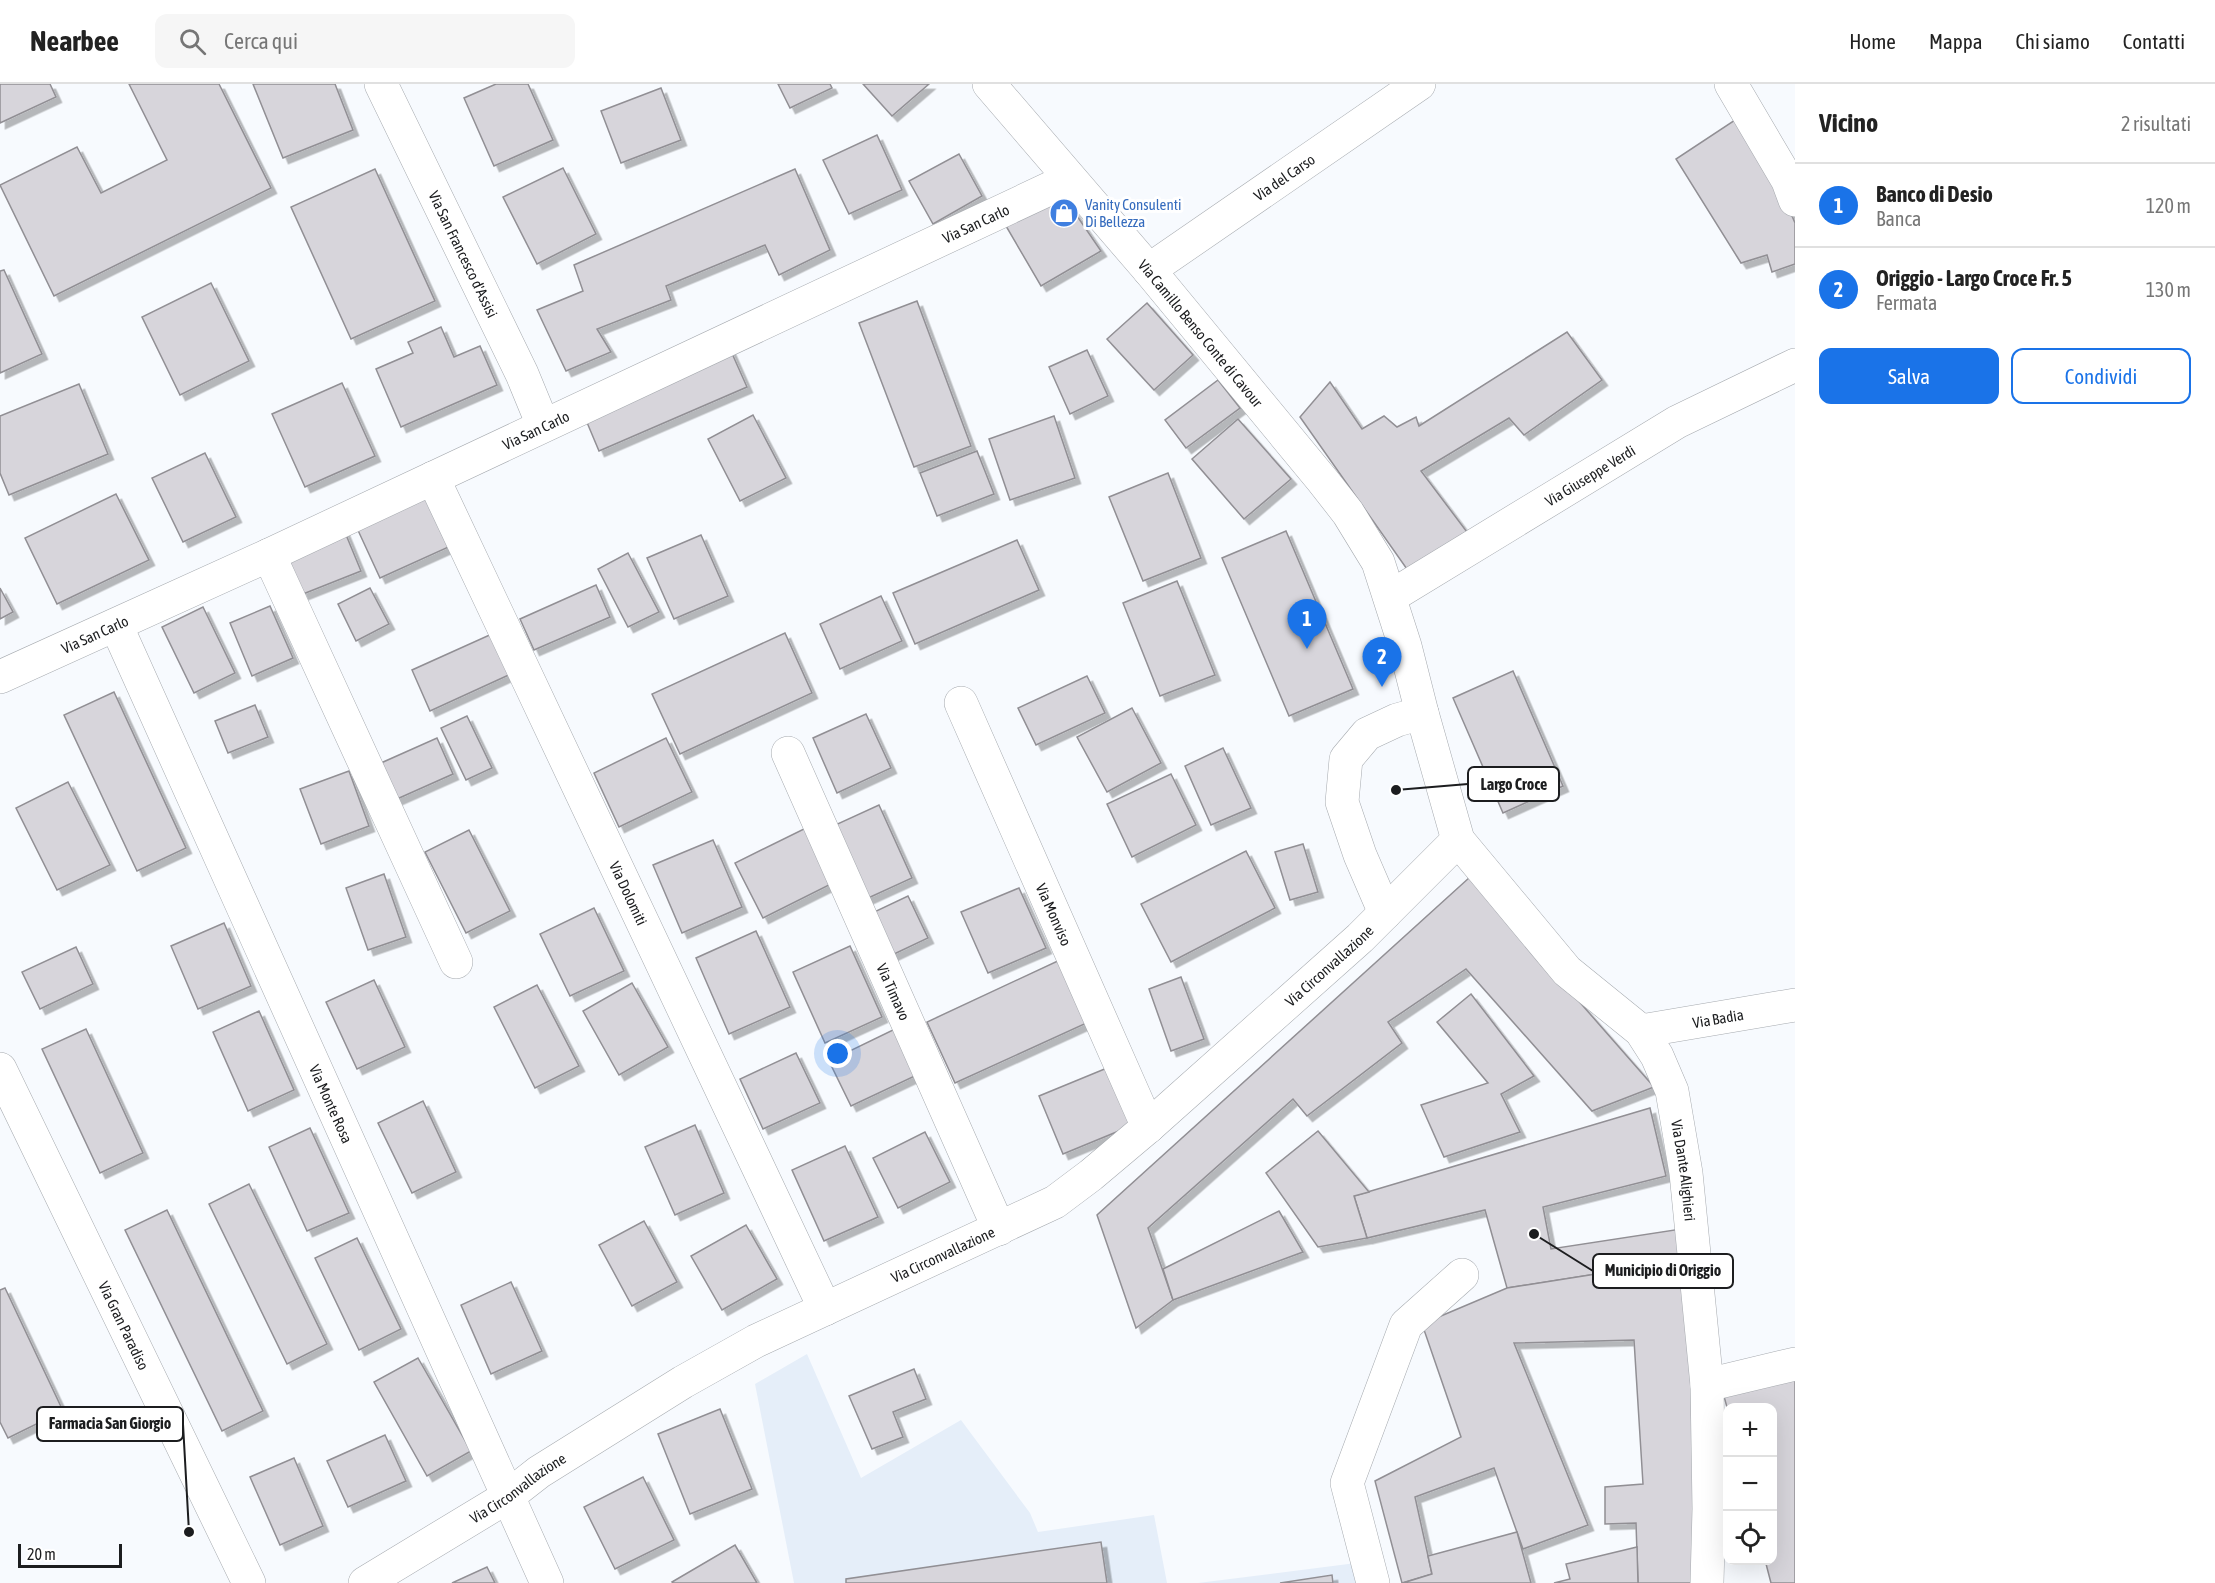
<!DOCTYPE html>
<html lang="it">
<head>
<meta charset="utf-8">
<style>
	:root { --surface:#fff; --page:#f6f6f6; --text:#222; --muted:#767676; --line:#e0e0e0; --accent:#1a73e8 }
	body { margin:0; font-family:"Asap Condensed",sans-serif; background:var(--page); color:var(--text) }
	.controls { position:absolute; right:18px; bottom:18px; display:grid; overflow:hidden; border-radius:12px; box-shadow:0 6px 24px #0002 }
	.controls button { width:54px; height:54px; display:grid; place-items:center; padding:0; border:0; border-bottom:2px solid var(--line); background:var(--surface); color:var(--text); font:30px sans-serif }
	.scale { position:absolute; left:18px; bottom:15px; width:104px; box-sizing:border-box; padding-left:6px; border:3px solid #1c1d1f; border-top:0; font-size:16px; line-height:21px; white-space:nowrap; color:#1c1d1f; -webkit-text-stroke:4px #fff; paint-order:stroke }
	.you { position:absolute; left:838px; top:970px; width:21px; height:21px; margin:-15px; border:4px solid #fff; border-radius:50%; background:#1a73e8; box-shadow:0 0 0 9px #1a73e833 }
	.badge { display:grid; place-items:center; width:39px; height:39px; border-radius:50%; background:var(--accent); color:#fff; font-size:20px; font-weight:700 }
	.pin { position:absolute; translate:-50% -50px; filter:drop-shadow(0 2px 3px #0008) }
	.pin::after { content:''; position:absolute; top:32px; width:21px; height:18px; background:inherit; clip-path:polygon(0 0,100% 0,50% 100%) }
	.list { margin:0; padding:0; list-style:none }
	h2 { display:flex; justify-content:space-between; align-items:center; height:78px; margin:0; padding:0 24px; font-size:26px }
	h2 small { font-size:20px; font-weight:400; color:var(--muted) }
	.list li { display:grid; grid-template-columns:39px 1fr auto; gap:18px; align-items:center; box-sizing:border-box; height:84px; padding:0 24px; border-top:2px solid var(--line) }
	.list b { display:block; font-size:22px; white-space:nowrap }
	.list p { margin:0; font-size:20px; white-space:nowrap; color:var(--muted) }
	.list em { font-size:20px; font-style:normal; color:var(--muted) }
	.actions { display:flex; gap:12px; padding:18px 24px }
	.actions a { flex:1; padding:14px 0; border:2px solid var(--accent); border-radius:12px; text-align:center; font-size:21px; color:var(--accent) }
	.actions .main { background:var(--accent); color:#fff }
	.icon { flex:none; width:33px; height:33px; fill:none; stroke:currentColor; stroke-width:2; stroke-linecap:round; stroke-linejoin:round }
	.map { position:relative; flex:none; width:1795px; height:1499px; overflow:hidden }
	header { display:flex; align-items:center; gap:36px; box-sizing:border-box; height:84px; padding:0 30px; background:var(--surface); border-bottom:2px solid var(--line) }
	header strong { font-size:28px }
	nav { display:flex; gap:33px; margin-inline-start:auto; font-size:21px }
	.search { width:420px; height:54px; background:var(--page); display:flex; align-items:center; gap:15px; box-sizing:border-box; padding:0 21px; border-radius:12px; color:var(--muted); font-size:22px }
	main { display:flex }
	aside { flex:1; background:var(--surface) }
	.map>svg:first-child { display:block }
</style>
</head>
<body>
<header>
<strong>Nearbee</strong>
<div class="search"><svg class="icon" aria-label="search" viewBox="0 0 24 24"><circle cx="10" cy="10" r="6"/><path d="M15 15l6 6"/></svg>Cerca qui</div>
<nav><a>Home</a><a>Mappa</a><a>Chi siamo</a><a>Contatti</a></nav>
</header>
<main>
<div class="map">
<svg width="1795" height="1499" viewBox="0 0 1795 1499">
	<defs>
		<filter id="shadow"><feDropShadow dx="5.5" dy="5.5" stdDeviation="0" flood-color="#0004"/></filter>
	</defs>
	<rect width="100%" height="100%" fill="#f7fafe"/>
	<g fill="#e5eef9">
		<polygon points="807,1270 861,1394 961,1336 1030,1429 1038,1448 1154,1431 1167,1499 794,1499 755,1300"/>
		<polygon points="1364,1478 1368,1499 1198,1499"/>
	</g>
	<g fill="#d7d5db" stroke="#918f94" stroke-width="1.5" filter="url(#shadow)">
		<polygon points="0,0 50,0 56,13 0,39"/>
		<polygon points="129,0 219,0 271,104 54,212 0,101 77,63 101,109 167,76"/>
		<polygon points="253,0 335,0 353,46 283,74"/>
		<polygon points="496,0 528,0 553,56 494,82 464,14"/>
		<polygon points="778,0 830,0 832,4 790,24"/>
		<polygon points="863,0 929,0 892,32"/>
		<polygon points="661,4 681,56 621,79 601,27"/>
		<polygon points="1735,36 1776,95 1795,139 1795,180 1772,188 1767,171 1741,179 1676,75"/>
		<polygon points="877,51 902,106 849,130 823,76"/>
		<polygon points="959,70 982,112 933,140 909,97"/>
		<polygon points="563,84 596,150 537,180 503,113"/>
		<polygon points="375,85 435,217 351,255 291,123"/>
		<polygon points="795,85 830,166 779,191 765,161 666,202 671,216 597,245 611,268 566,287 537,226 583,207 574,181"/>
		<polygon points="1064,113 1101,167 1041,202 1006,142"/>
		<polygon points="4,186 42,270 0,289 0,187"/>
		<polygon points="211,199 249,277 180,311 142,233"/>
		<polygon points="917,217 971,362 914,383 859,239"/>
		<polygon points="1147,219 1193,271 1154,306 1107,255"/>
		<polygon points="441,243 454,273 480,262 497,301 401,343 376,285 413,269 408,258"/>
		<polygon points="1567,248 1602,296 1524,351 1509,334 1421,387 1470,452 1409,488 1300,333 1330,298 1362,345 1384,332 1397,343 1416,333 1419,342"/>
		<polygon points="730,265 747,303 599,367 583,329"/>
		<polygon points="1087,266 1108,312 1070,330 1049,283"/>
		<polygon points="1218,296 1240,324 1186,364 1165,336"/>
		<polygon points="342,299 375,372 305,403 272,330"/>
		<polygon points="79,300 108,370 9,411 0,389 0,332"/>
		<polygon points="753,331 786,394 740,417 708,355"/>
		<polygon points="1054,332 1075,394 1010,416 989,355"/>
		<polygon points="1238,335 1291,395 1244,435 1192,375"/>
		<polygon points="977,367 994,410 937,432 920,389"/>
		<polygon points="205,369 236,433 183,458 152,394"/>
		<polygon points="1168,389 1201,474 1143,497 1109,413"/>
		<polygon points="116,410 149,476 57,520 25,454"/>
		<polygon points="430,410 453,461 380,494 356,442"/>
		<polygon points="344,446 361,487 303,510 286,469"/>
		<polygon points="1286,447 1353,605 1289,632 1222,474"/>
		<polygon points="701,451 728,512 674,535 647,474"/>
		<polygon points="1017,456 1039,506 915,560 893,509"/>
		<polygon points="628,469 659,528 628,543 598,485"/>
		<polygon points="1177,497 1215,591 1160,612 1123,519"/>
		<polygon points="596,501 610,533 534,566 520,535"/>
		<polygon points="0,504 13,528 0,535"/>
		<polygon points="370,504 389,540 356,557 338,520"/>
		<polygon points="881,512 902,557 840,585 820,540"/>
		<polygon points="270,522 293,574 252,592 230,539"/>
		<polygon points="203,523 235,589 194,609 162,543"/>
		<polygon points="494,549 513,589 430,627 412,586"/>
		<polygon points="785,549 812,609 680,670 652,610"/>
		<polygon points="1513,587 1563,702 1503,729 1453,614"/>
		<polygon points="1087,592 1105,629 1036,661 1018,624"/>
		<polygon points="114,608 186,764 137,787 64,631"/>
		<polygon points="255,621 268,653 228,669 215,637"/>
		<polygon points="1132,624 1161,679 1107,708 1077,653"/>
		<polygon points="866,630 891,684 837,709 813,654"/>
		<polygon points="467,632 492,684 466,696 441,644"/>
		<polygon points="437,654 453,690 397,715 381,679"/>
		<polygon points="666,654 692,708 619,743 594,689"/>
		<polygon points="1223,664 1251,724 1211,741 1185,682"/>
		<polygon points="349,687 369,742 321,760 300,705"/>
		<polygon points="1171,690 1196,741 1132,773 1107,720"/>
		<polygon points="68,698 110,781 57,806 16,724"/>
		<polygon points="879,721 912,794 866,815 833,742"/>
		<polygon points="810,742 837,797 763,834 735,779"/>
		<polygon points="469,746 510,827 466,849 425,768"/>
		<polygon points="713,756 742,823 682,849 653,781"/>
		<polygon points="1303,760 1318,808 1290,816 1275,768"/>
		<polygon points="1246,767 1275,824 1171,878 1141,820"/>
		<polygon points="384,790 406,853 368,866 346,804"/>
		<polygon points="1470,793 1654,1003 1592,1027 1466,885 1388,938 1402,959 1307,1032 1293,1015 1148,1144 1173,1216 1136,1244 1097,1131"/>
		<polygon points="1019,804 1046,864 988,889 961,828"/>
		<polygon points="908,812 928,854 892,871 872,829"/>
		<polygon points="594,824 624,887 570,912 540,850"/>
		<polygon points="224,839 251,902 198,925 171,862"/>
		<polygon points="756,847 790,923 729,950 696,874"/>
		<polygon points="850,862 882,933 825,959 793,888"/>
		<polygon points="76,863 93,900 40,925 22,888"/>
		<polygon points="1062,875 1091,937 955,999 927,938"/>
		<polygon points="1181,893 1204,955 1171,967 1149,905"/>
		<polygon points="374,896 405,963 357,985 326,918"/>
		<polygon points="632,899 668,963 619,991 583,927"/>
		<polygon points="537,901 579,982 535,1004 494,923"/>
		<polygon points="1471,910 1534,992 1501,1010 1520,1048 1444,1073 1421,1021 1488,999 1437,938"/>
		<polygon points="259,927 294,1006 248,1027 213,948"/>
		<polygon points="86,945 143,1069 100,1089 42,965"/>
		<polygon points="895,945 917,991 851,1022 829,977"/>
		<polygon points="796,969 820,1019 763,1045 740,995"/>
		<polygon points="1107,984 1131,1042 1063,1070 1039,1012"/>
		<polygon points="423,1017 456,1088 412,1109 378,1039"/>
		<polygon points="1650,1024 1666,1092 1543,1123 1551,1165 1681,1145 1685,1176 1507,1204 1485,1126 1367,1154 1354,1112"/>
		<polygon points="695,1041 724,1109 675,1131 645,1063"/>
		<polygon points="310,1044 349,1129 307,1147 269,1063"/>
		<polygon points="1318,1047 1369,1108 1354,1112 1367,1154 1318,1163 1266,1089"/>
		<polygon points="925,1048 950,1098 898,1124 873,1074"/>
		<polygon points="845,1062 878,1133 824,1157 792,1086"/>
		<polygon points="249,1100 327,1260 287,1280 209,1120"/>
		<polygon points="167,1126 263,1327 222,1347 125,1146"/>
		<polygon points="1279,1127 1303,1168 1173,1216 1163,1185"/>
		<polygon points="644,1137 677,1198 632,1222 599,1161"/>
		<polygon points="746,1141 777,1195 722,1226 691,1172"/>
		<polygon points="357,1154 401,1245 359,1266 315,1174"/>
		<polygon points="1685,1176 1690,1247 1695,1499 1638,1499 1636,1439 1605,1440 1605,1403 1643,1400 1634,1256 1514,1259 1588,1441 1523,1465 1494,1384 1415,1413 1432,1490 1402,1499 1375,1397 1461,1353 1422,1240 1507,1204"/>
		<polygon points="511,1198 542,1267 491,1290 461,1221"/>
		<polygon points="5,1204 63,1327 8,1354 0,1338 0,1206"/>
		<polygon points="418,1274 471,1367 427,1392 374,1298"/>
		<polygon points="914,1285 926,1315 893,1328 903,1353 872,1365 849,1312"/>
		<polygon points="1795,1288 1795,1499 1771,1499 1765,1476 1772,1476 1772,1324 1728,1324 1728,1327 1722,1305"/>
		<polygon points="720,1325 752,1405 690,1430 658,1350"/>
		<polygon points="385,1351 406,1397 348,1423 327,1377"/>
		<polygon points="294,1374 323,1442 280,1461 250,1393"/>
		<polygon points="643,1393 674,1456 615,1485 584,1423"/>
		<polygon points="1517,1448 1531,1499 1403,1499 1432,1490 1428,1472"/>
		<polygon points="1101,1458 1107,1499 846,1499 846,1495"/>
		<polygon points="735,1461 757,1499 673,1499 672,1498"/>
		<polygon points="1637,1463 1638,1499 1554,1499 1570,1495 1566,1480"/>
		<polygon points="487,1483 495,1499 452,1499"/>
		<polygon points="1332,1491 1333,1499 1280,1499"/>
	</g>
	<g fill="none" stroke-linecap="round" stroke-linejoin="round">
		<g stroke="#a6aaaf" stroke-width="34">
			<g id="minor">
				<path id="s1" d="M381,0L522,290L543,341"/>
				<path id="s2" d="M989,0L1149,186L1323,397L1348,429L1378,478L1405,562L1422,629L1458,756L1567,887L1641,947L1657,972L1672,1007L1686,1089L1707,1301L1709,1425L1707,1499"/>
				<polyline points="1731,0 1788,97 1795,116"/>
				<path id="s3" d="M1149,186L1419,0"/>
				<path id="s4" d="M433,394L825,1225"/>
				<polyline points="269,471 456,878"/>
				<path id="s5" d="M1390,513L1677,338L1795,281"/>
				<path id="s6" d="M116,541L547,1499"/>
				<path id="s7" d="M0,593L269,471L1070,95"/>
				<path id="s8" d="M961,619L1148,1043"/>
				<path id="s9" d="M788,669L999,1145"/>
				<polyline points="1385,829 1360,771 1342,718 1346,675 1367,650 1397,636 1422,629"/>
				<path id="s10" d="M1641,947L1795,921"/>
				<path id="s11" d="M0,985L249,1499"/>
				<polyline points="1707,1301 1795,1280"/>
				<path id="s12" d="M365,1499L507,1413L539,1388L683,1298L756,1257L1055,1118L1091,1091L1148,1043L1360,854L1458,756"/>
				<polyline points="1373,1499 1347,1399 1406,1241 1462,1191"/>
			</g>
		</g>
		<use href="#minor" stroke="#fff" stroke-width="33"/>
	</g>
	<defs>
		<g id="shop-disc" transform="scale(1.5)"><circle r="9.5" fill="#3f7fe0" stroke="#fff"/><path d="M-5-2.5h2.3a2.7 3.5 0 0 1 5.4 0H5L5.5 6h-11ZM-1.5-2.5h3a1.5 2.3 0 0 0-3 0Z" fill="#fff"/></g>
	</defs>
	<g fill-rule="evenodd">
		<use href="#shop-disc" x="1064" y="129"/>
	</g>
	<g text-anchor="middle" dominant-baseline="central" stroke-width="6" stroke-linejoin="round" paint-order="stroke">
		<g font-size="15" fill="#1c1d1f" stroke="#fff">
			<text stroke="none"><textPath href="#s3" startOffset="164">Via del Carso</textPath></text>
			<text stroke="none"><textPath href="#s7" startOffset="1076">Via San Carlo</textPath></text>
			<text stroke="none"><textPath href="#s1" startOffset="189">Via San Francesco d'Assisi</textPath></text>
			<text stroke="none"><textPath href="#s2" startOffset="327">Via Camillo Benso Conte di Cavour</textPath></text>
			<text stroke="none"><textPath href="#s7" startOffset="590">Via San Carlo</textPath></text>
			<text stroke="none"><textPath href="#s5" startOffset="234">Via Giuseppe Verdi</textPath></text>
			<text stroke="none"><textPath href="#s7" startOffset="104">Via San Carlo</textPath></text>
			<text stroke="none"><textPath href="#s4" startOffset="459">Via Dolomiti</textPath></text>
			<text stroke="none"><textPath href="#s8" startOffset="231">Via Monviso</textPath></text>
			<text stroke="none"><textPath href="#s12" startOffset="1152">Via Circonvallazione</textPath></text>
			<text stroke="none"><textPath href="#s9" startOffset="261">Via Timavo</textPath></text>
			<text stroke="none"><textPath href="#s10" startOffset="78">Via Badia</textPath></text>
			<text stroke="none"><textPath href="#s6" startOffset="525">Via Monte Rosa</textPath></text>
			<text stroke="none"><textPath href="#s2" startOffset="1320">Via Dante Alighieri</textPath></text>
			<text stroke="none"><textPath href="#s12" startOffset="666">Via Circonvallazione</textPath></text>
			<text stroke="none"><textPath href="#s11" startOffset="285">Via Gran Paradiso</textPath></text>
			<text stroke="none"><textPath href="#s12" startOffset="180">Via Circonvallazione</textPath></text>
		</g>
		<g font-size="15" fill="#366cbe" stroke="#fff" text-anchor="start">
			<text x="1085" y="120">Vanity Consulenti<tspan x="1085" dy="17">Di Bellezza</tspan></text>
		</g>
	</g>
	<path fill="none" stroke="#1c1d1f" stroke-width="2" d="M1396 706L1468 700M1534 1150L1593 1187M189 1448L183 1340"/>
	<g fill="#1c1d1f" stroke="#fff" stroke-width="2">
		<circle cx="1396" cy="706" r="6"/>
		<circle cx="1534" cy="1150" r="6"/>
		<circle cx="189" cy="1448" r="6"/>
	</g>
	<g fill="#fff" stroke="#1c1d1f" stroke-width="2">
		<rect x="1468" y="683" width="91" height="34" rx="6"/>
		<rect x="1593" y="1170" width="140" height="34" rx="6"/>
		<rect x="37" y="1323" width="146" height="34" rx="6"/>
	</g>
	<g font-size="16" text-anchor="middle" font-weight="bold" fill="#1c1d1f">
		<text x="1514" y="706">Largo Croce</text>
		<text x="1663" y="1192">Municipio di Origgio</text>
		<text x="110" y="1345">Farmacia San Giorgio</text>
	</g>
</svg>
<div class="controls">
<button>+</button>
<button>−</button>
<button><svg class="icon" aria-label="locate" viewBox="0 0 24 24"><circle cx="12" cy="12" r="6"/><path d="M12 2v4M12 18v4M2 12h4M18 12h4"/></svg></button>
</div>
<div class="scale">20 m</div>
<div class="you"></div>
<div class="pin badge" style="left:1307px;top:565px">1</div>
<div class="pin badge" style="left:1382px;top:603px">2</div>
</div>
<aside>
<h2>Vicino<small>2 risultati</small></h2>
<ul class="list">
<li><span class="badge">1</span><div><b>Banco di Desio</b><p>Banca</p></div><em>120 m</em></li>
<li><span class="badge">2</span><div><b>Origgio - Largo Croce Fr. 5</b><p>Fermata</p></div><em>130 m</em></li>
</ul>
<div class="actions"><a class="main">Salva</a><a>Condividi</a></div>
</aside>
</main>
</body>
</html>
